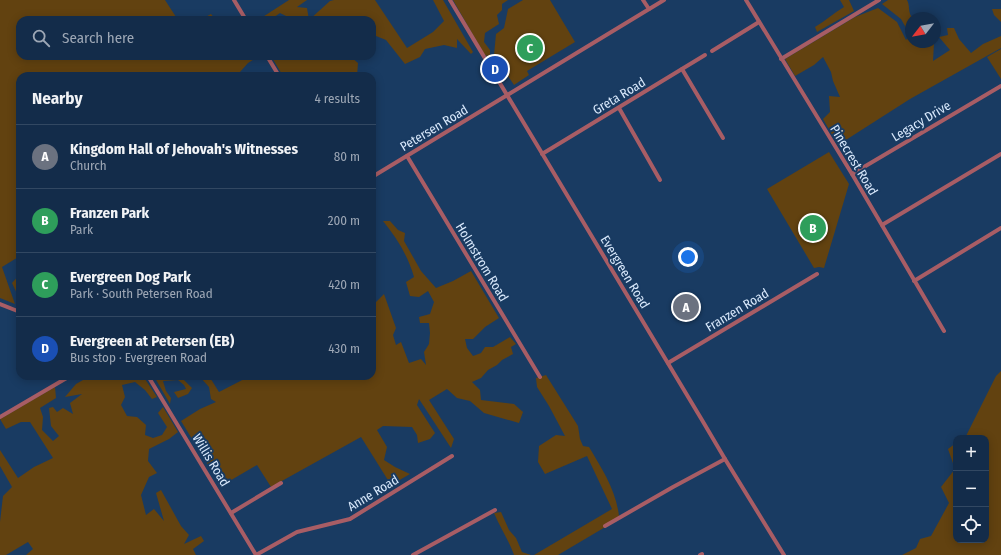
<!DOCTYPE html>
<html lang="en">
<head>
<meta charset="utf-8">
<style>
	:root { --surface:#132c4a; --page:#1c3451; --text:#f1f3f6; --muted:#9da7b5; --line:#324862; --accent:#95b2f1 }
	body { margin:0; font-family:"Fira Sans Condensed",sans-serif; background:var(--page); color:var(--text) }
	.controls { position:absolute; right:12px; bottom:12px; display:grid; overflow:hidden; border-radius:8px; box-shadow:0 2px 10px #0003 }
	.controls button { width:36px; height:36px; display:grid; place-items:center; padding:0; border:0; border-bottom:1px solid var(--line); background:var(--surface); color:var(--text); font:20px sans-serif }
	.compass { position:absolute; left:905px; top:12px; width:36px; height:36px; border-radius:50%; background:var(--surface); box-shadow:0 2px 10px #0003; rotate:239deg }
	.you { position:absolute; left:688px; top:257px; width:14px; height:14px; margin:-10px; border:3px solid #fff; border-radius:50%; background:#1a73e8; box-shadow:0 0 0 6px #1a73e833 }
	.badge { display:grid; place-items:center; width:26px; height:26px; border-radius:50%; background:var(--accent); color:#fff; font-size:13px; font-weight:700 }
	.pin { position:absolute; translate:-50% -50%; border:2px solid #fff; box-shadow:0 1px 4px #0006 }
	.list { margin:0; padding:0; list-style:none }
	h2 { display:flex; justify-content:space-between; align-items:center; height:52px; margin:0; padding:0 16px; font-size:17px }
	h2 small { font-size:13px; font-weight:400; color:var(--muted) }
	.list li { display:grid; grid-template-columns:26px 1fr auto; gap:12px; align-items:center; box-sizing:border-box; height:64px; padding:0 16px; border-top:1px solid var(--line) }
	.list b { display:block; font-size:15px; white-space:nowrap }
	.list p { margin:0; font-size:13px; white-space:nowrap; color:var(--muted) }
	.list em { font-size:13px; font-style:normal; color:var(--muted) }
	.icon { flex:none; width:22px; height:22px; fill:none; stroke:currentColor; stroke-width:2; stroke-linecap:round; stroke-linejoin:round }
	.map { position:relative; flex:none; width:1001px; height:555px; overflow:hidden }
	.search { position:absolute; background:var(--surface); box-shadow:0 2px 10px #0003; left:16px; top:16px; width:360px; height:44px; display:flex; align-items:center; gap:10px; box-sizing:border-box; padding:0 14px; border-radius:12px; color:var(--muted); font-size:15px }
	.panel { position:absolute; background:var(--surface); box-shadow:0 2px 10px #0003; left:16px; top:72px; width:360px; height:308px; border-radius:12px }
	.map>svg:first-child { display:block }
</style>
</head>
<body>
<div class="map">
<svg width="1001" height="555" viewBox="0 0 1001 555">
	<rect width="100%" height="100%" fill="#193b62"/>
	<g fill="#624210">
		<polygon points="0,0 165,0 178,20 20,20 20,56 259,56 248,63 240,72 242,76 20,76 20,256 2,267 15,304 0,298"/>
		<polygon points="289,0 307,0 297,7 307,8 309,20 330,1 334,0 375,0 407,48 433,32 444,21 433,0 443,0 473,52 471,54 457,39 457,48 444,45 425,49 420,57 405,64 386,40 376,36 372,25 372,20 369,20 368,18 361,20 294,20 280,13 270,20 258,20"/>
		<polygon points="453,0 508,0 502,4 502,10 497,15 499,24 485,33 484,42 490,50 490,58 484,54"/>
		<polygon points="523,0 550,0 575,42 527,71 529,75 514,85 494,55 496,34 504,28 508,9"/>
		<path d="M840,0H849L854,11L817,32L815,27C825,21 834,13 844,7Z"/>
		<path d="M888,0H907C910,5 908,11 911,16H918L920,18H911V42L934,43L933,61L950,50L939,37L948,35L947,28H954L959,39L971,53L983,44L1001,36V48L910,99L838,145L823,119L830,112L829,96L840,97L833,81L831,72L823,57L814,65L795,76L785,59L855,17L878,8L897,22L906,40L910,35L901,19L882,4Z"/>
		<polygon points="992,9 1001,9 1001,22 994,15"/>
		<polygon points="211,14 215,19 237,16 240,20 200,20"/>
		<polygon points="1001,49 1001,79 987,57"/>
		<polygon points="271,56 334,56 334,60 351,57 358,63 357,76 283,76"/>
		<polygon points="829,152 849,184 824,268 819,267 814,268 767,189"/>
		<path d="M383,221H390L398,230L405,233L404,241L421,271L436,288L453,281L471,271L499,318L485,327L473,339H465L467,348L473,356L481,353L485,347H493L510,337L516,344L511,347L513,354L502,360L497,365L488,370L481,378L472,382L480,390L481,400L514,404L523,412L519,423L484,413L470,401L457,398L447,389L429,400L454,439L451,448L419,399L417,405L435,433L430,439L418,443L417,435L412,427L383,426L377,430L387,447L384,460L395,467L410,474L391,485L361,437L271,487L257,465L221,486L181,421L200,409L216,402L211,399L209,387L199,376H209L219,392L250,376H372V304L375,303L384,294L396,328L393,335L396,345L401,342L409,363L421,359L426,365L424,352L429,344L430,333L429,323H420L419,317L430,314L434,302L428,291L419,297L410,296L406,282L414,277C408,256 397,238 383,221Z"/>
		<polygon points="20,274 20,300 12,283"/>
		<polygon points="1001,371 1001,555 902,555 916,548 920,539 931,536 949,503 941,487 955,469 948,449 956,443 956,540 986,540 986,438 963,438 966,436 996,376"/>
		<path d="M546,375L578,426L580,439L583,446L589,447C602,469 616,490 619,516L607,526L558,555H534L612,509L587,456L545,474L538,462L539,446L556,435L565,436L549,406L537,387L536,378Z"/>
		<polygon points="82,376 143,376 157,397 152,399 145,390 135,382 122,385 125,397 121,405 127,416 137,417 146,425 145,435 153,438 162,435 167,427 158,413 163,407 178,432 169,439 149,449 148,461 157,473 149,477 141,495 146,515 154,509 164,521 156,493 161,490 181,526 189,535 184,544 201,536 204,541 193,549 196,555 26,555 33,549 28,542 6,555 0,555 0,522 3,496 12,487 0,466 0,450 18,478 34,467 53,458 30,422 21,422 6,429 0,419 55,387 56,398 40,408 43,417 42,430 53,441 59,436 51,426 49,408 53,407 57,412 63,408 73,414 70,403 82,394 65,397 76,384 83,380"/>
		<polygon points="158,376 180,376 192,388 188,394 178,398 174,392 186,389 184,385 178,380 163,381 166,391 171,398 170,404 155,378"/>
		<path d="M501,512L509,530L516,538L522,552L531,555H514C509,540 500,528 494,513Z"/>
	</g>
	<g fill="none" stroke-linecap="round" stroke-linejoin="round">
		<g stroke="#a85d65" stroke-width="4">
			<polyline points="234,0 246,20"/>
			<polyline points="450,0 702,420 725,459 784,555"/>
			<polyline points="643,0 649,9"/>
			<polyline points="746,0 852,174 944,331"/>
			<polyline points="712,51 759,22"/>
			<polyline points="267,56 279,76"/>
			<polyline points="781,59 879,0"/>
			<polyline points="682,69 723,138"/>
			<polyline points="619,108 660,180"/>
			<polyline points="542,154 705,55"/>
			<polyline points="407,156 540,377"/>
			<polyline points="852,174 1001,86"/>
			<polyline points="372,177 664,0"/>
			<polyline points="882,225 1001,154"/>
			<polyline points="914,281 1001,228"/>
			<polyline points="0,304 20,312"/>
			<polyline points="668,363 817,274"/>
			<polyline points="148,376 256,555"/>
			<polyline points="0,417 70,376"/>
			<polyline points="231,513 281,483"/>
			<polyline points="605,526 673,487 725,459"/>
			<polyline points="256,555 297,532 350,519 452,456"/>
			<polyline points="413,555 495,510"/>
			<polyline points="700,555 702,554"/>
		</g>
	</g>
	<g text-anchor="middle" dominant-baseline="central" stroke-width="4" stroke-linejoin="round" paint-order="stroke">
		<g font-size="13" fill="#daeafd" stroke="#193b62">
			<text transform="translate(619 96) rotate(-31)">Greta Road</text>
			<text transform="translate(921 121) rotate(-31)">Legacy Drive</text>
			<text transform="translate(434 128) rotate(-31)">Petersen Road</text>
			<text transform="translate(854 160) rotate(59)">Pinecrest Road</text>
			<text transform="translate(482 262) rotate(59)">Holmstrom Road</text>
			<text transform="translate(625 272) rotate(59)">Evergreen Road</text>
			<text transform="translate(737 310) rotate(-31)">Franzen Road</text>
			<text transform="translate(211 460) rotate(59)">Willis Road</text>
			<text transform="translate(373 493) rotate(-31)">Anne Road</text>
		</g>
	</g>
</svg>
<div class="controls">
<button>+</button>
<button>−</button>
<button><svg class="icon" aria-label="locate" viewBox="0 0 24 24"><circle cx="12" cy="12" r="6"/><path d="M12 2v4M12 18v4M2 12h4M18 12h4"/></svg></button>
</div>
<svg class="compass" viewBox="-18 -18 36 36"><path d="M0-13l5 13h-10z" fill="#e53935"/><path d="M0 13l5-13h-10z" fill="#9da7b5"/></svg>
<div class="you"></div>
<div class="pin badge" style="left:686px;top:307px;background:#6b7280">A</div>
<div class="pin badge" style="left:813px;top:228px;background:#2e9e5b">B</div>
<div class="pin badge" style="left:530px;top:48px;background:#2e9e5b">C</div>
<div class="pin badge" style="left:495px;top:69px;background:#1a4fb4">D</div>
<div class="search"><svg class="icon" aria-label="search" viewBox="0 0 24 24"><circle cx="10" cy="10" r="6"/><path d="M15 15l6 6"/></svg>Search here</div>
<section class="panel">
<h2>Nearby<small>4 results</small></h2>
<ul class="list">
<li><span class="badge" style="background:#6b7280">A</span><div><b>Kingdom Hall of Jehovah's Witnesses</b><p>Church</p></div><em>80 m</em></li>
<li><span class="badge" style="background:#2e9e5b">B</span><div><b>Franzen Park</b><p>Park</p></div><em>200 m</em></li>
<li><span class="badge" style="background:#2e9e5b">C</span><div><b>Evergreen Dog Park</b><p>Park · South Petersen Road</p></div><em>420 m</em></li>
<li><span class="badge" style="background:#1a4fb4">D</span><div><b>Evergreen at Petersen (EB)</b><p>Bus stop · Evergreen Road</p></div><em>430 m</em></li>
</ul>
</section>
</div>
</body>
</html>
